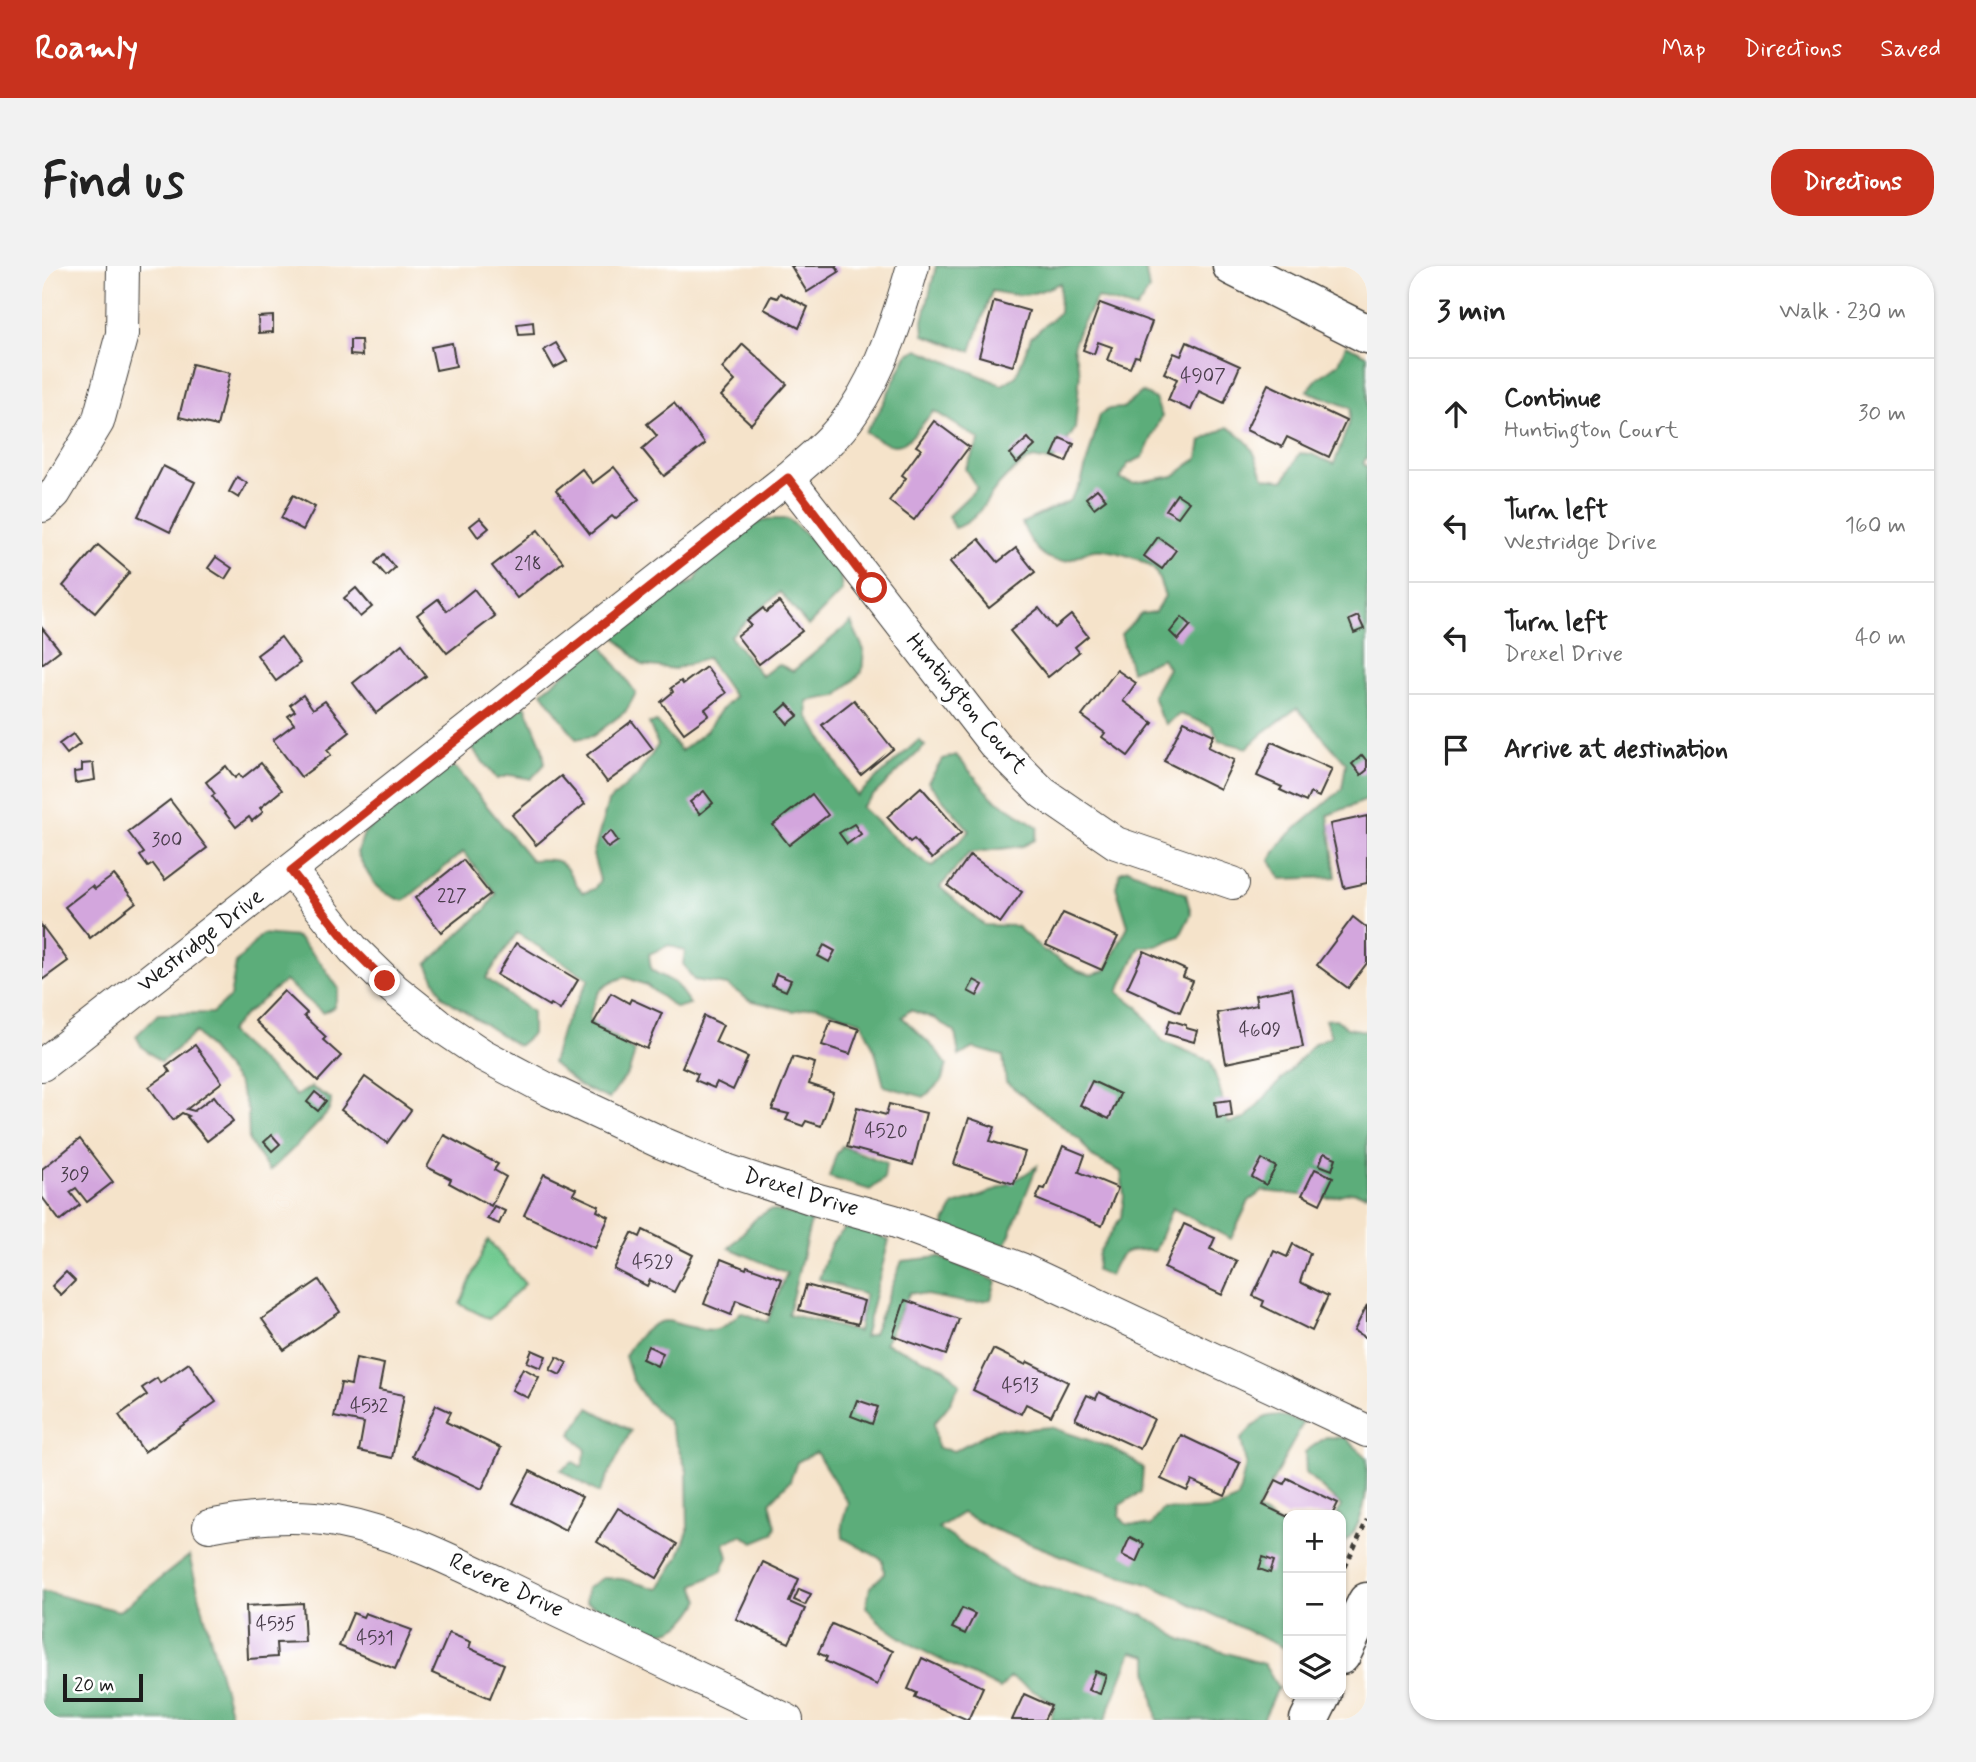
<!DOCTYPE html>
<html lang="en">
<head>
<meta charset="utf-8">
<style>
	:root { --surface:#fff; --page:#f2f2f2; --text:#222; --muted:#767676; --line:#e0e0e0; --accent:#c8321e }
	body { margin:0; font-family:Mynerve,sans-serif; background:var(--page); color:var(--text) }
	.controls { position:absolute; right:21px; bottom:21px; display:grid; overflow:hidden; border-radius:14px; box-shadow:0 2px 5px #0004 }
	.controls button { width:63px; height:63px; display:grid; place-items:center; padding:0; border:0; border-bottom:2px solid var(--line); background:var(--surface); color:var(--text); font:35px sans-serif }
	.scale { position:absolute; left:21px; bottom:18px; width:80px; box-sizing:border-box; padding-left:7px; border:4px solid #1c1c1c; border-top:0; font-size:19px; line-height:24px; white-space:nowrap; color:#1c1c1c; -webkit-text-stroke:5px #fff; paint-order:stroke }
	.stop { position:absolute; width:21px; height:21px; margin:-16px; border:5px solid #c8321e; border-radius:50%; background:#fff }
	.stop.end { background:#c8321e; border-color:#fff; box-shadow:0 2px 7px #0008 }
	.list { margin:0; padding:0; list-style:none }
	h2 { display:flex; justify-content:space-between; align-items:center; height:91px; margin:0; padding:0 28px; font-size:30px }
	h2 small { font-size:23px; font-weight:400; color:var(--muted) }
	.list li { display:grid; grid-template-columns:46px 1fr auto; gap:21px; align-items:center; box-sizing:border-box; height:112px; padding:0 28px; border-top:2px solid var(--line) }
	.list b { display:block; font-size:26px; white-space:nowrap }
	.list p { margin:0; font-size:23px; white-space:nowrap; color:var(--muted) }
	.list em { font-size:23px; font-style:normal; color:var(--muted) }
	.icon { flex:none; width:38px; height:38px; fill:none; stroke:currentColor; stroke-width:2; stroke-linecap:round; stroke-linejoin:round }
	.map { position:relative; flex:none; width:1325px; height:1454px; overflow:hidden; border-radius:28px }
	header { display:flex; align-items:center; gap:42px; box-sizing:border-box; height:98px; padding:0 35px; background:var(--accent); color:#fff }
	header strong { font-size:33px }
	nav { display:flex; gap:38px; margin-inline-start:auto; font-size:24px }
	.intro { display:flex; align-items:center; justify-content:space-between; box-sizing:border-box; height:168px; padding:0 42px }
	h1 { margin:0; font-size:49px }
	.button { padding:18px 32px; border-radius:28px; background:var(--accent); color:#fff; font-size:24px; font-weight:700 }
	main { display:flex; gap:42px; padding:0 42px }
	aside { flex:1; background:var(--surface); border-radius:28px; box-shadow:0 2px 5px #0004 }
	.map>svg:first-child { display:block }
</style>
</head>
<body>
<header>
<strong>Roamly</strong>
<nav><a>Map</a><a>Directions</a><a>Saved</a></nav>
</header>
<div class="intro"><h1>Find us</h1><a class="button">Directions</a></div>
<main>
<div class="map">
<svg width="1325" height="1454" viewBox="0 0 1325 1454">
	<rect width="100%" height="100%" fill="#fff"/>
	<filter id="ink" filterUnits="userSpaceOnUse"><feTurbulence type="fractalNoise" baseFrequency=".0143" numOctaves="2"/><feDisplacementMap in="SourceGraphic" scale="14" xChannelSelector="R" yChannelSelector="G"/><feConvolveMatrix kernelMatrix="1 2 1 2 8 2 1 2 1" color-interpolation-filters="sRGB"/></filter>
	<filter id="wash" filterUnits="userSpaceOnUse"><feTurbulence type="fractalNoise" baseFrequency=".00686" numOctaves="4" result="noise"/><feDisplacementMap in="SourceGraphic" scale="28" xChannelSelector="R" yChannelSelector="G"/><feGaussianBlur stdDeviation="1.57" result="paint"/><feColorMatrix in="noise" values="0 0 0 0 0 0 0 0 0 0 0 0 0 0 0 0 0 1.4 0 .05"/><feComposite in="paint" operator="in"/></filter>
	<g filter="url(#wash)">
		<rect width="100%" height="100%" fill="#f5e3ca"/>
		<polygon fill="#70c98f" stroke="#467256" stroke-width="2" points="446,974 483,1018 447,1053 418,1038"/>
		<g fill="#5cad7a" stroke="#3c644b" stroke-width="2">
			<path d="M894,0H1103L1107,24L1094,43L1055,32L1037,64L1031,81L1038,106L1033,163L1011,196L991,192C977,199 966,208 956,220C942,237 934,257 912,262L906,250L935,222L923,203L938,174L892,145C864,174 863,193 823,166L835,149L865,89L876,83L960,119L974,110L989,71L1017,47L1018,17C988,30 983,32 950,25L929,85L882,69L881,55Z"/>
			<path d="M1304,79L1325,89V191L1321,197L1325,201V534L1286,549L1294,611L1239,613L1228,594L1242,573L1300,523L1304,497L1255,442L1221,467L1205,482L1177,475L1170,460L1138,448L1124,458L1118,450L1111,429L1126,402L1120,392L1089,405L1079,368L1099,348L1113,346L1123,330C1120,323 1117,311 1113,305C1104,293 1066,282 1052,284C1043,285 1035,292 1027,294C1002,300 988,277 980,257L1027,235L1039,217L1058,149L1067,143L1081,142L1100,126L1113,133L1120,150L1101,191L1086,198L1078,213L1091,217L1132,210L1156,192L1159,175L1186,161C1196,167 1206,175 1211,185C1216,195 1217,203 1223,212L1242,214L1258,187L1269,188L1292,198L1307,157L1309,142L1265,125L1275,113L1297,97Z"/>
			<path d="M725,253H746L767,271L798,304L800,325L766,360L738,326L688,370L720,410L736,398L751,405L809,356L822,384L820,406L795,430L765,435L766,450L815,530L877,474L883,480L819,541L852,572L890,601L928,565L886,516L901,493L914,489L950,531L996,561L993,574L981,580L927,587L898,621L942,659L974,660L1001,684L1036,705L1049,709L1063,705L1086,660L1074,621L1078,606L1086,603L1144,628L1149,648L1138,670L1114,680L1098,681L1076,726L1096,741L1121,775L1168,795L1177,820L1186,857L1203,853L1273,777L1289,770L1283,754L1294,753L1305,762L1325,765V929L1309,926L1287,932L1221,925L1207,935L1189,973L1130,942L1113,985C1086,983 1078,982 1068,1010L1054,1004L1057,986L1079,951L1082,930L1079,906L1050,891L1039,875L964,816L961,790L932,782L917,790L913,766L893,753L868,744L860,751L894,784L905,799L899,816L882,831L842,820L833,785L820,756L774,740L751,745L707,734L685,719L652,714L641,698L643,685L627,679L607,688L609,704L633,717L648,738L634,742L604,719L583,711C557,719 554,727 547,753L593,786L587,806L567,833L539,821L510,797L520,763L547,713L475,667L444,712L490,746V768L476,780L401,731L385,698L444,643L454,628L421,586L362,635C333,626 328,613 315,587L322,567L404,502H414L489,594C529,591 519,600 541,627L552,623L558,614L551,589L566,536L595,510L616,479L607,457L615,456L639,485L664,465L679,444L692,431L665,392L633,403L600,399L571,368L615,330L635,324L653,315L663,295L701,264Z"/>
			<polygon points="559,378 594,427 584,445 551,470 534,473 500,426"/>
			<polygon points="483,439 500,480 503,498 489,513 468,509 455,513 428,480"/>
			<path d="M220,668L255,671L280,698L297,723L292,741L281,747L243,715L199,752L187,766C209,788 234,806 254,830L269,821L289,833C289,837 289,840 287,844C286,849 234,900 227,905L207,875L206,845L196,817L154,766L119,796L100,781L94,770L116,748L170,747L188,731L194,697Z"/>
			<polygon points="800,880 844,897 842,913 828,924 787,911 794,889"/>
			<path d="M995,900L964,978L938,977L901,960L912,939C943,930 969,919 995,900Z"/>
			<path d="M728,944L754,949L769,955L746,1048L816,1066L823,1029L777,1013L789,978L803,962L828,965L847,974L822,1071L831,1068L860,995L897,991L954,1015L949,1033L926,1037L868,1026L843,1077L903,1102L918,1118L906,1140L892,1157L895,1182L912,1185L955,1162L976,1164L1008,1161L1067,1181L1086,1191L1101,1202L1099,1226L1078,1239V1251L1084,1258L1108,1260L1120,1243C1146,1244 1175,1247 1196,1232L1204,1198L1199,1173C1223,1147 1227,1144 1261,1157L1215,1245L1246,1262V1384L1109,1319L1041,1298L951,1263L920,1247L896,1262L972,1312L1101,1349L1141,1374L1222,1398L1236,1422L1221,1454H1115L1106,1403V1390L1090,1386L1063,1454H1008L1013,1438L968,1411L958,1423C920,1403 848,1375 824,1341L828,1321L842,1308L841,1294L801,1272L800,1257L806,1237L774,1186L755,1196L748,1215L728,1236L734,1260L731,1268L712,1276L699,1269L682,1277L686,1291L680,1305L652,1319L658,1334C628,1392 589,1357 544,1336L545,1322L561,1312L580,1313L616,1323L636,1292L646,1265L645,1205L626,1155L604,1134L590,1113L583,1090C590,1077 607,1055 624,1055C629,1055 635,1058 640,1059C668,1066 679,1068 699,1046L725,1056L745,1007L687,982L715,951Z"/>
			<polygon points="547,1142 589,1165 557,1227 519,1204 531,1196 540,1201 544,1184 529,1168"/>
			<path d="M1284,1171L1304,1172L1325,1192C1325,1224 1325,1259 1299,1280V1249H1295L1299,1240L1264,1207L1263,1186Z"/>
			<polygon points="147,1290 190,1454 0,1454 0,1325 77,1345"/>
		</g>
		<g id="blocks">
			<g fill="#d3a6dd">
				<polygon points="749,0 794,0 797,6 765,26"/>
				<polygon points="738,27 766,41 757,62 722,43 729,30 735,32"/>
				<polygon points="952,35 987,45 971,100 937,90"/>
				<polygon points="1058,37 1110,56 1097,91 1093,90 1088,102 1065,94 1070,81 1056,76 1052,88 1041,84"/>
				<polygon points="231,50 231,66 217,67 216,51"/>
				<polygon points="491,56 492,68 477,69 475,58"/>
				<polygon points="308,74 319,74 320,90 308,89"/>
				<polygon points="1145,76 1198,100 1182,137 1157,125 1149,144 1126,134 1135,113 1122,107 1132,87 1139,90"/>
				<polygon points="410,77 414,100 394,104 389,81"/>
				<polygon points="514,77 525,95 512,102 502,84"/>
				<polygon points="701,78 745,118 709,158 679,130 693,115 680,102"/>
				<polygon points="150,98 188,107 175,160 137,151"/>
				<polygon points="1226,118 1304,155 1287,191 1245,171 1240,181 1204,164"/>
				<polygon points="632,137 663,178 622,210 600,183 615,170 605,158"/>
				<polygon points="892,155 927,181 872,254 847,235 864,212 860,209 879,183 874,180"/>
				<polygon points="986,172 993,180 975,197 968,188"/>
				<polygon points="1018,172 1032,178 1024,196 1010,190"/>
				<polygon points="121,200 153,216 128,266 96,250"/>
				<polygon points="572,201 597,233 573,253 570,250 548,268 514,224 540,203 551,217"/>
				<polygon points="195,211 205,217 197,232 187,226"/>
				<polygon points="1055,223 1064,233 1052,242 1044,232"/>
				<polygon points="1135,228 1147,236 1136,251 1124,244"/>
				<polygon points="251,229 273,241 261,264 239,252"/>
				<polygon points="438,252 447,262 436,271 428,260"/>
				<polygon points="496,264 521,296 475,332 450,300"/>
				<polygon points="1116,271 1134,284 1120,303 1102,290"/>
				<polygon points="937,273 956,296 974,282 993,306 947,342 908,296"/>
				<polygon points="56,279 88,306 53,347 21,320"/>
				<polygon points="342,288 353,302 344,310 333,297"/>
				<polygon points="174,291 190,302 183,313 166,302"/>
				<polygon points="314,322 330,341 318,351 302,332"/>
				<polygon points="432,323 453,350 405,387 375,349 396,333 405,345"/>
				<polygon points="737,336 760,365 717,398 695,370 709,359 705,355 721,342 724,346"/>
				<polygon points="997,342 1013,362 1029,349 1046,370 1033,381 1037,386 1006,411 968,365"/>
				<polygon points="1316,350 1322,363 1312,367 1307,354"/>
				<polygon points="1140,351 1149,359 1136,374 1128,366"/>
				<polygon points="0,362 18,384 0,398"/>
				<polygon points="239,371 258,397 234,415 215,389"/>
				<polygon points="360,378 384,410 334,447 311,417"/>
				<polygon points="664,401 684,427 663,443 667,449 642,467 619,436 631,426 629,422 639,415 641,418"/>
				<polygon points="1075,404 1094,417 1081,435 1111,457 1086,490 1060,471 1063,467 1040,450"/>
				<polygon points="261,429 271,443 283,435 308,466 285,484 289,489 259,511 231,474 252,458 246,450 253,445 248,439"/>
				<polygon points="812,434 851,483 819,509 780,459"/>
				<polygon points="745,438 756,450 746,458 736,446"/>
				<polygon points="590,455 611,483 565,516 545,489"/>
				<polygon points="1142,455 1172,469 1166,481 1192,494 1178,523 1122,495"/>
				<polygon points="31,468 38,478 25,488 17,478"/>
				<polygon points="1230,476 1290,503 1277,531 1268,527 1264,536 1238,524 1240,521 1215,510"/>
				<polygon points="1320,489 1325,495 1325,504 1319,509 1310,498"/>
				<polygon points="51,497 53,514 33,517 32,506 40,505 40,498"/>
				<polygon points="219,497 240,524 218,542 221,546 210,555 207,551 194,561 170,530 173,528 164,516 184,500 193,512 197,508 200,512"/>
				<polygon points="519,510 543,538 494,579 470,549"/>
				<polygon points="879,521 919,567 890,593 872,573 868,576 845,551"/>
				<polygon points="662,525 671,537 658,548 648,536"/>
				<polygon points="770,528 786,549 747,579 731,559"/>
				<polygon points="128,534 165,582 123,614 111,598 106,601 98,590 102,587 86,566"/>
				<polygon points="1325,550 1325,617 1302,622 1288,558"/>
				<polygon points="812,558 819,568 805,578 797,567"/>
				<polygon points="569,565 576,575 566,582 559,573"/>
				<polygon points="928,589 980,626 958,657 906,620"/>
				<polygon points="421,594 448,628 399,666 373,632"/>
				<polygon points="72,609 94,636 48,672 23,641 50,620 53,623"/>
				<polygon points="1021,647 1076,671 1060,704 1004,679"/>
				<polygon points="1311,651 1325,662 1325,697 1306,722 1275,699"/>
				<polygon points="0,660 26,695 0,714"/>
				<polygon points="474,677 536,714 518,744 509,738 507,740 455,709"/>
				<polygon points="782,679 793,685 787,696 776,690"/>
				<polygon points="1102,685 1144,704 1141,711 1151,715 1138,746 1085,722"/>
				<polygon points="734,708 749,714 744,725 730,719"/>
				<polygon points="932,714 941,719 935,730 926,725"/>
				<polygon points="1250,722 1261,781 1184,797 1175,747 1215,739 1213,729"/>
				<polygon points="242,725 265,747 262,750 284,771 281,774 299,790 276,815 213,755"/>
				<polygon points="569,727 587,737 589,733 620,747 605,783 551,758"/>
				<polygon points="662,750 681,759 673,776 706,791 691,824 675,816 672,822 653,814 656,808 640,801"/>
				<polygon points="789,754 817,763 808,788 780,779"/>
				<polygon points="1128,754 1144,759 1144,762 1155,765 1152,776 1124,768"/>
				<polygon points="153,779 180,816 145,843 152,845 172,830 191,855 165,875 145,851 147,850 140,847 131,854 107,821 128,806 124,800"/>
				<polygon points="751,791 773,797 767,818 791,826 779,860 764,855 761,860 744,854 747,848 730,844"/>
				<polygon points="323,811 369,844 345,877 299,844"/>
				<polygon points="1050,815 1078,828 1067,853 1038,839"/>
				<polygon points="273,826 284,835 276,845 265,836"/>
				<polygon points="1188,834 1190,850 1175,852 1173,836"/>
				<polygon points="847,838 884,847 871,899 805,881 815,841 844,849"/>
				<polygon points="927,852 953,861 948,875 983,886 972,918 912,898"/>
				<polygon points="230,869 238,878 230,885 222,876"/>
				<polygon points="402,869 456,898 452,904 464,911 449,940 407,917 409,913 385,901"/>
				<polygon points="38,873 71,916 45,936 34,922 28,926 38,939 18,955 0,931 0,903"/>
				<polygon points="1021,880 1043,889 1037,906 1076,922 1060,960 994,933 999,922 1003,923"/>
				<polygon points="1282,887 1294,892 1290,904 1277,899"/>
				<polygon points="1220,893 1234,901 1224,919 1210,911"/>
				<polygon points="1273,903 1291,911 1278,938 1260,929"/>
				<polygon points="502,908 534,923 531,928 557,940 555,945 567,951 553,982 482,949"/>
				<polygon points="452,940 463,945 457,958 445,953"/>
				<polygon points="1142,958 1173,972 1168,983 1195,995 1180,1029 1122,1002"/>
				<polygon points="601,964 651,989 632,1026 608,1014 605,1020 572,1003 590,967 598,971"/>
				<polygon points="1251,978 1268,987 1258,1016 1286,1030 1270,1065 1220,1040 1222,1035 1211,1030 1232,985 1245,991"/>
				<polygon points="679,993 704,1003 705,1000 740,1013 727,1047 694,1034 689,1049 662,1038"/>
				<polygon points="24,1006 33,1015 19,1029 10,1020"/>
				<polygon points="277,1014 298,1046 242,1084 220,1053"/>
				<polygon points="764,1019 822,1035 816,1058 757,1044"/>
				<polygon points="863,1034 917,1053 904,1089 851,1070"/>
				<polygon points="1325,1039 1325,1072 1312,1065"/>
				<polygon points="606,1080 621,1087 615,1100 600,1093"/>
				<polygon points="951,1083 984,1099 986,1096 1026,1116 1009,1150 984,1138 979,1148 931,1124"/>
				<polygon points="490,1084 504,1090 499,1102 485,1096"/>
				<polygon points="515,1091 525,1097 518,1109 508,1104"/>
				<polygon points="314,1092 342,1098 337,1124 362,1129 350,1192 317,1185 322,1157 292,1151 299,1117 309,1119"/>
				<polygon points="147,1097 174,1136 102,1186 77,1149 105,1129 100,1122 115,1112 118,1117"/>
				<polygon points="481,1102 497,1111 486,1132 470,1124"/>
				<polygon points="1057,1126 1112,1153 1098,1183 1033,1153 1045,1129 1054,1133"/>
				<polygon points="815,1134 836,1141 830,1158 809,1150"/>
				<polygon points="394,1139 409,1146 404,1156 459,1182 440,1223 370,1190"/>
				<polygon points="1139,1169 1198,1197 1183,1230 1150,1215 1145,1225 1119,1213"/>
				<polygon points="488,1205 540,1231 523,1264 471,1237"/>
				<polygon points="1245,1212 1296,1237 1290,1249 1246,1249 1246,1251 1221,1239 1234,1214 1242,1218"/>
				<polygon points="576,1242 635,1278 615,1312 555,1276"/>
				<polygon points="1088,1271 1102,1278 1094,1296 1080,1289"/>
				<polygon points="1221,1291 1232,1295 1228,1307 1217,1303"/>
				<polygon points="721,1296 757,1313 747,1336 763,1343 747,1377 694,1353"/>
				<polygon points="757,1323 769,1328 763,1339 752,1334"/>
				<polygon points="261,1337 263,1376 234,1377 235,1391 206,1393 204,1340"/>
				<polygon points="920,1342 933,1348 923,1368 910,1362"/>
				<polygon points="311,1347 321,1351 323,1347 370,1364 353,1403 297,1380"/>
				<polygon points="790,1358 851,1385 835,1419 783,1395 785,1391 776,1387"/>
				<polygon points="407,1367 429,1376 427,1382 462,1398 448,1432 390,1407"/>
				<polygon points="880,1392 941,1421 926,1454 873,1431 875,1427 866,1423"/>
				<polygon points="1053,1405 1064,1409 1058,1428 1046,1424"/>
				<polygon points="982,1428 1009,1440 1002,1454 970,1454"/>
			</g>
		</g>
	</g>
	<g filter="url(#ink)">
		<use href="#blocks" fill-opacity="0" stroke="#3d3a36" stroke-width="2"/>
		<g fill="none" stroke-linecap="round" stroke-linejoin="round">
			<g stroke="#3d3a36" stroke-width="34">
				<g id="street">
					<polyline points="746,212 952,478 1001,527 1074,577 1191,617"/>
					<polyline points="0,240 13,227 56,156 80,68 81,0"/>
					<polyline points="249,605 311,683 352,723 401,762 441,789 507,824 620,877 687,905 769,932 852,955 979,1003 1325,1165"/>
					<path d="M0,799L746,212C769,192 794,172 811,146C840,103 857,49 871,0"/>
					<path d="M167,1260C207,1252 253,1247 294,1255C363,1268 427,1303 490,1333C575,1373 660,1414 745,1454"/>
				</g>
			</g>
			<g stroke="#3d3a36" stroke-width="41">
				<g id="secondary">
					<polyline points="1190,0 1325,68"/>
					<polyline points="1299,1389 1325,1336"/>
					<polyline points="1267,1454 1280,1428"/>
				</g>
			</g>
			<polyline stroke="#3d3a36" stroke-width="4.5" stroke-dasharray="5 5" stroke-linecap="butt" points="1299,1310 1325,1254"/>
			<use href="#street" stroke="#fff" stroke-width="32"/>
			<use href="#secondary" stroke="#fff" stroke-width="38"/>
		</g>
	</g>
	<g fill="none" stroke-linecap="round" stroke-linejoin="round" filter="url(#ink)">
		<polyline stroke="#c8321e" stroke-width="9" points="343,715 311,683 249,605 746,212 830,322"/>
	</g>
	<g text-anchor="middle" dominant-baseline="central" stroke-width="7" stroke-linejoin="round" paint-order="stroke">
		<g font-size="19" fill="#4a3e4c">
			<text x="1161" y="110">4907</text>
			<text x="486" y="298">218</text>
			<text x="125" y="574">300</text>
			<text x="410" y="630">227</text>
			<text x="1218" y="764">4609</text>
			<text x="844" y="865">4520</text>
			<text x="33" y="909">309</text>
			<text x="611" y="996">4529</text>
			<text x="978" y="1120">4513</text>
			<text x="327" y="1140">4532</text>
			<text x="234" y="1358">4535</text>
			<text x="333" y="1372">4531</text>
		</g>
		<g font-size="23" fill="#1c1c1c" stroke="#fff">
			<text transform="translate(924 438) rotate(50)">Huntington Court</text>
			<text transform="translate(159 675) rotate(-38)">Westridge Drive</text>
			<text transform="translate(759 927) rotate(17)">Drexel Drive</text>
			<text transform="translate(464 1320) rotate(25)">Revere Drive</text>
		</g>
	</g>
</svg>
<div class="controls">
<button>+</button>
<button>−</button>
<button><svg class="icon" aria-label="layers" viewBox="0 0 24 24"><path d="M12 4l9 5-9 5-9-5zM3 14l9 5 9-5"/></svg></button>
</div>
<div class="scale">20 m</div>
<div class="stop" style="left:830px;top:322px"></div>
<div class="stop end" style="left:343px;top:715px"></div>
</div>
<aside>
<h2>3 min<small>Walk · 230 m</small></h2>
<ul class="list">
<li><svg class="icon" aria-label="ahead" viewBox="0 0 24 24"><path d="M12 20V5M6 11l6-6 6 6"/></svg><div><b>Continue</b><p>Huntington Court</p></div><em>30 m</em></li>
<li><svg class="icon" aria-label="left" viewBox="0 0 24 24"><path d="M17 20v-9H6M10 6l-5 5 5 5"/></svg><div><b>Turn left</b><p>Westridge Drive</p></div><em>160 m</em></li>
<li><svg class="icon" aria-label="left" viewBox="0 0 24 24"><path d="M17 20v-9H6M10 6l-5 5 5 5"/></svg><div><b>Turn left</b><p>Drexel Drive</p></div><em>40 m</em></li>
<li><svg class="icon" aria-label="arrive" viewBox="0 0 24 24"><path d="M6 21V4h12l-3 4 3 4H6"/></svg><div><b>Arrive at destination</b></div></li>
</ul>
</aside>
</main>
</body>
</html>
